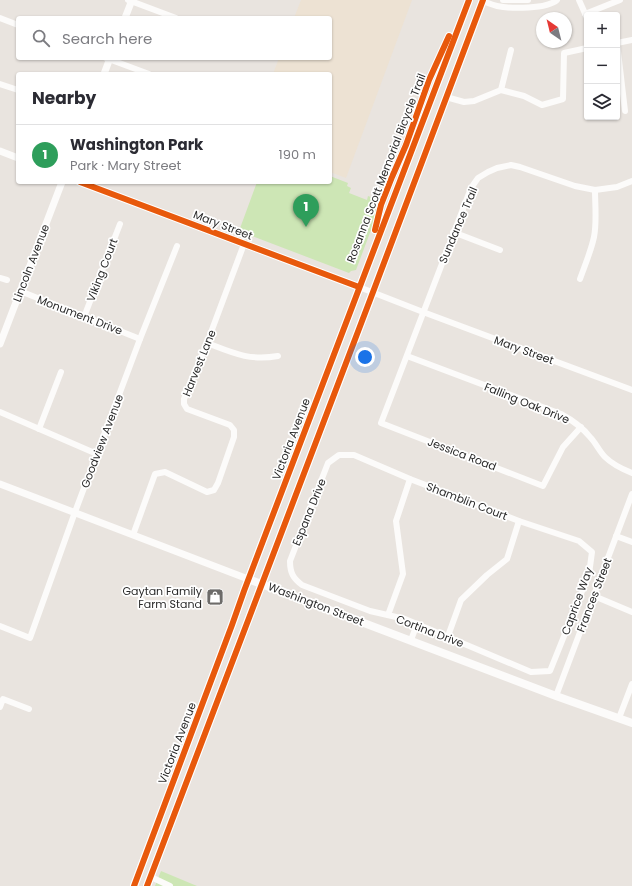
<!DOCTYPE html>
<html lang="en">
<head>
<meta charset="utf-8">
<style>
	:root { --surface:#fff; --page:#f7f7f7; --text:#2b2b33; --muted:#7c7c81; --line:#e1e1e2; --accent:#1a73e8 }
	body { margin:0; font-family:Poppins,sans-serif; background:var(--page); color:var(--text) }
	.controls { position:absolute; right:12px; top:12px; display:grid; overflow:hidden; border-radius:4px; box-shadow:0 1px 3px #0004 }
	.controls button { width:36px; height:36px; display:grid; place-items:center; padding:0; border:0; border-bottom:1px solid var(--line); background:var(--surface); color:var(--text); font:20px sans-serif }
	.compass { position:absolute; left:536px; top:12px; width:36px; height:36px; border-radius:50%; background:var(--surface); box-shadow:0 1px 3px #0004; rotate:325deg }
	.you { position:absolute; left:365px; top:357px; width:14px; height:14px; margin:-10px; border:3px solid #fff; border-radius:50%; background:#1a73e8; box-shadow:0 0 0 6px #1a73e833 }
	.badge { display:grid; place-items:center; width:26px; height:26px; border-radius:50%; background:var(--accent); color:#fff; font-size:13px; font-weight:700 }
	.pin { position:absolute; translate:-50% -33px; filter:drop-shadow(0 1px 2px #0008) }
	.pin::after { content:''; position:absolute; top:21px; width:14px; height:12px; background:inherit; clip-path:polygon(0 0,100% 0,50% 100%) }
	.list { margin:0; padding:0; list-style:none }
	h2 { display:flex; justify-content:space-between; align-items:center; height:52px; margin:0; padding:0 16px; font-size:17px }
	h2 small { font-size:13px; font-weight:400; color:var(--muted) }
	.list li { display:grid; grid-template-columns:26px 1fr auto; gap:12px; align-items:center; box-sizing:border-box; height:60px; padding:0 16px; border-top:1px solid var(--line) }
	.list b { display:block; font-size:15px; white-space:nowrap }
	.list p { margin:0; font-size:13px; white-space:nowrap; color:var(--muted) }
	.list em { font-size:13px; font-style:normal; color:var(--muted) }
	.icon { flex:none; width:22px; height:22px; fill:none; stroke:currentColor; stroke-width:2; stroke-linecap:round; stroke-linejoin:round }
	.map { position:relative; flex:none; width:632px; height:886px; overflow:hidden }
	.search { position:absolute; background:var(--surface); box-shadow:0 1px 3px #0004; left:16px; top:16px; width:316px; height:44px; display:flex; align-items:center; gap:10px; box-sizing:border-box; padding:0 14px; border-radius:4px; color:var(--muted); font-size:15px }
	.panel { position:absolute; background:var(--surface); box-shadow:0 1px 3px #0004; left:16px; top:72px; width:316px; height:112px; border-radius:4px }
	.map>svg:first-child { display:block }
</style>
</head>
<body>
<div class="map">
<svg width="632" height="886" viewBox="0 0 632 886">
	<rect width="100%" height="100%" fill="#e9e4df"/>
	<polygon fill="#ede2d3" points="301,0 412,0 346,178 330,172 330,74 273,74 279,58 330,58 330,18 294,18"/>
	<g fill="#cde6b5">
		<polygon points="330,176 348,183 347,186 351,188 349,193 367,200 368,196 381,201 374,222 356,270 351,271 349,273 239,231 257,182 330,182"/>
		<polygon points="161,871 197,886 155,886"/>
	</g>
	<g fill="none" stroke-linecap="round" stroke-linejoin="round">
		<g stroke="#fcfbfa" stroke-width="6">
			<polyline points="128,0 176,18"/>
			<path d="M482,0C487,3 492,5 497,6C511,9 547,9 557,0"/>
			<polyline points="503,0 528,0"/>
			<polyline points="579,0 587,18"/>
			<polyline points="585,14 620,0"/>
			<polyline points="0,18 18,25"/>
			<polyline points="617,43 625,111"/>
			<polyline points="617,43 632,40"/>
			<polyline points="106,58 149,74"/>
			<polyline points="0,84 18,90"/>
			<polyline points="501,90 511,50"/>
			<polyline points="446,97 464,102 474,101 501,90 524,96 542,105 563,99 564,53 587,48"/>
			<polyline points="453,232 500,250"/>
			<polyline points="0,278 7,280"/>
			<path d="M580,279C585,265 591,251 594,237C597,222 595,205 595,190"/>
			<polyline points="359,287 423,312 632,390"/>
			<polyline points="20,291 140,339"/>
			<polyline points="84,317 120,224"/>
			<path d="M207,343C233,353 249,361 278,356"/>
			<path d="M407,356L561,414C572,420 582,427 590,437C596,443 599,451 605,457C613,465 622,469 632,473"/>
			<polyline points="0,412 97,454"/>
			<polyline points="581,427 563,447 543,486 381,423 471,188 478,178 488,172 497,168 511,165 520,167 575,186 595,190 617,187 632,181"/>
			<polyline points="39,429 61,372"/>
			<path d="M339,455H354L410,479L519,521L579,541L592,552L589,574L550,671L531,672L417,624L405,619L370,611L302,585C293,578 290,573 290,561L328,463Z"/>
			<polyline points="133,535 155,474 165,472 207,492 214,490 218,483 234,437 234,430 230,425 187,409 184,404 184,399 207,343 244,244"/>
			<polyline points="616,536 632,542"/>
			<polyline points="594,596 632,612"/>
			<polyline points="388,615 403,574 396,521 410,479"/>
			<polyline points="0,626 30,638 75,512 140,339 177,246"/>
			<polyline points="448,636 461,600 487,575 507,559 519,521"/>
			<polyline points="411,640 417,624"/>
			<polyline points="556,696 632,494"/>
			<polyline points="0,707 3,699 29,709"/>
			<polyline points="619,718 632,684"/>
			<polyline points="151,877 170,886"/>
		</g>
		<g stroke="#fcfbfa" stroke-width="7">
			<polyline points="125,18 132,0"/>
			<polyline points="104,74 110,58"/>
			<polyline points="0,151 18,158"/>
			<polyline points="80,182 359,287"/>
			<polyline points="0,344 62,182"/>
			<polyline points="0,484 248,579"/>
		</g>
		<g stroke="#fcfbfa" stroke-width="8">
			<polyline points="248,579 556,696 632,723"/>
			<polyline points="134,886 232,625 244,591 266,533 469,0"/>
			<polyline points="147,886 370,300 483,0"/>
		</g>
		<g stroke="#fff" stroke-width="8">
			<g id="cycleway">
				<polyline points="80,182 359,287"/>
				<polyline points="375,230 381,205 392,177 406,145 429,80 449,36"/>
				<polyline points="134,886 232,625 244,591 266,533 469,0"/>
				<polyline points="147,886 370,300 483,0"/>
			</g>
		</g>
		<use href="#cycleway" stroke="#e8590c" stroke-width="6"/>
	</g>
	<defs>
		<g id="shop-square" transform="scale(0.9)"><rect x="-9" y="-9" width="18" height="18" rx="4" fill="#6d6b69" stroke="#fff"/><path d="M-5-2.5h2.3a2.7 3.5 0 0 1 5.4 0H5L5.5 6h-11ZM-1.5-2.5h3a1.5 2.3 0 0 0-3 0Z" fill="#fff"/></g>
	</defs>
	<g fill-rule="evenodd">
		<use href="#shop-square" x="215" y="597"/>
	</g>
	<g text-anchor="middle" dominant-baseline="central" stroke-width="3.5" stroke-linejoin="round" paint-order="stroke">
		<g font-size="11" fill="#2a2a2a" stroke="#fff">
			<text transform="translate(386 168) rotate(-69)">Rosanna Scott Memorial Bicycle Trail</text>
			<text transform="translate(223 225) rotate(21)">Mary Street</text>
			<text transform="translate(458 225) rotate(-67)">Sundance Trail</text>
			<text transform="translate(31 263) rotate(-69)">Lincoln Avenue</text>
			<text transform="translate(102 270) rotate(-69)">Viking Court</text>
			<text transform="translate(80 315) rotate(21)">Monument Drive</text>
			<text transform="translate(524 350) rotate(20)">Mary Street</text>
			<text transform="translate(199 363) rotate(-68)">Harvest Lane</text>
			<text transform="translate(527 403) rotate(22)">Falling Oak Drive</text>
			<text transform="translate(291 439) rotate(-69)">Victoria Avenue</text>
			<text transform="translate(102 441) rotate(-69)">Goodview Avenue</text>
			<text transform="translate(462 454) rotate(21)">Jessica Road</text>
			<text transform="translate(467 501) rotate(21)">Shamblin Court</text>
			<text transform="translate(309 512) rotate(-68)">Espana Drive</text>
			<text transform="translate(594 595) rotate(-69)">Frances Street</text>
			<text transform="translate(577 601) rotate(-70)">Caprice Way</text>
			<text transform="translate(316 604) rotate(21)">Washington Street</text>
			<text transform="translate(430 631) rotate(21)">Cortina Drive</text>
			<text transform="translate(177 743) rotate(-69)">Victoria Avenue</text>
		</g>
		<g font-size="11" fill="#2a2a2a" stroke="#fff" text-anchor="end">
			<text x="202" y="591">Gaytan Family<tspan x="202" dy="13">Farm Stand</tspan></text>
		</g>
	</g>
</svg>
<div class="controls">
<button>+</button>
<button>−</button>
<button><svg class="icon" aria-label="layers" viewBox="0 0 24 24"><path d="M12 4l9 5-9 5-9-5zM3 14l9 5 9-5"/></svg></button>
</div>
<svg class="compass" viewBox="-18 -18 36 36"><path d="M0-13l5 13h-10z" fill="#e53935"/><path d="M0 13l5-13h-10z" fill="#7c7c81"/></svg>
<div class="you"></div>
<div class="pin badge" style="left:306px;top:227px;background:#2e9e5b">1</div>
<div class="search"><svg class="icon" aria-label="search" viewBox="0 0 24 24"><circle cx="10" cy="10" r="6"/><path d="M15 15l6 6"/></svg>Search here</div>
<section class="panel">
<h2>Nearby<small></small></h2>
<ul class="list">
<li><span class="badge" style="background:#2e9e5b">1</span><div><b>Washington Park</b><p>Park · Mary Street</p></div><em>190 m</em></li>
</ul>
</section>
</div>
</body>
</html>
